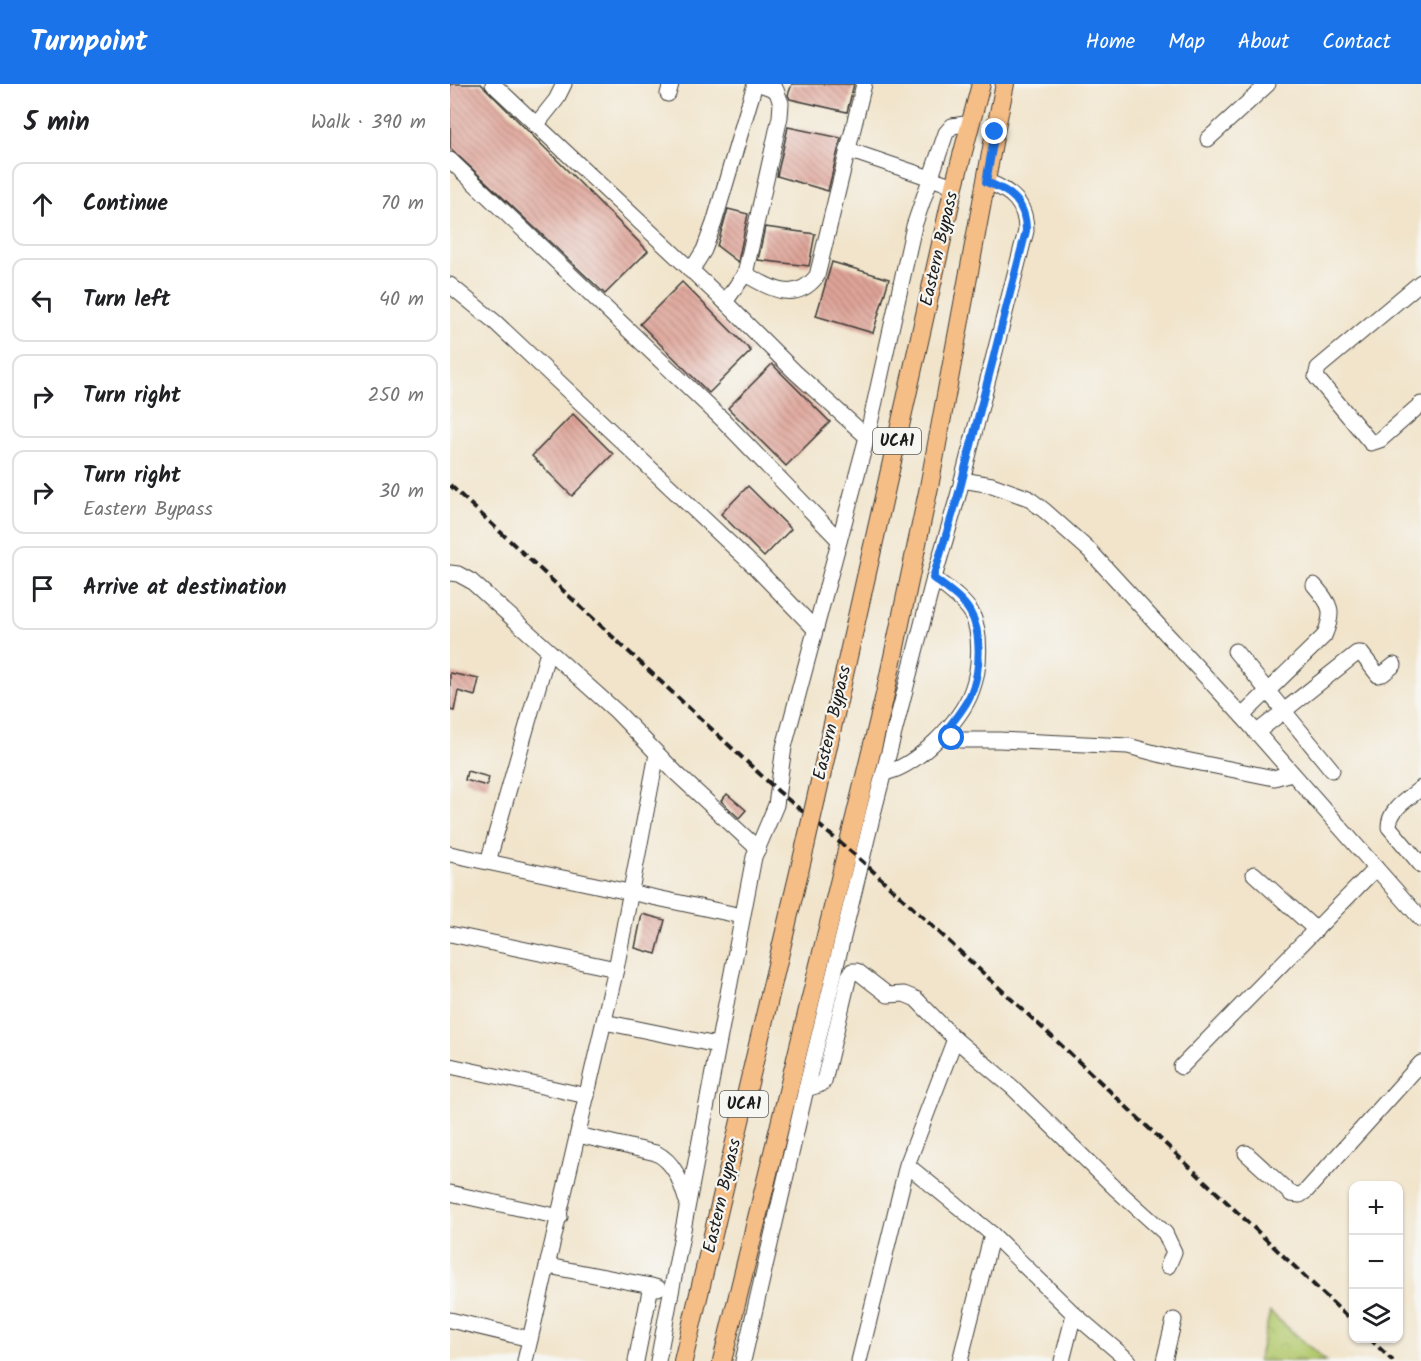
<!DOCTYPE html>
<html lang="en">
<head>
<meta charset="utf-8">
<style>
	:root { --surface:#fff; --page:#f6f6f6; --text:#202124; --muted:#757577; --line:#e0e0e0; --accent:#1a73e8 }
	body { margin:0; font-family:Kalam,sans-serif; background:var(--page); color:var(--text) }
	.controls { position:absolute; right:18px; bottom:18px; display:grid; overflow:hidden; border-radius:12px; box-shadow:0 2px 4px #0004 }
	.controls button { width:54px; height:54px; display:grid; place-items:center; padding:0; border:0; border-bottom:2px solid var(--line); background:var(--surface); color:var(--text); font:30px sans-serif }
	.stop { position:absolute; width:18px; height:18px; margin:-14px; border:4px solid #1a73e8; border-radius:50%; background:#fff }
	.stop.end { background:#1a73e8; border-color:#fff; box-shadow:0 2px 6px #0008 }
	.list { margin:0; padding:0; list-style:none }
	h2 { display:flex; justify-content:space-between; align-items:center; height:78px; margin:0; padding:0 24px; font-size:26px }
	h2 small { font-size:20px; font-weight:400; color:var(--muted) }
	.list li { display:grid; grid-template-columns:39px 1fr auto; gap:18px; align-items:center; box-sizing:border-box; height:84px; margin:0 12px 12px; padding:0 12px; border:2px solid var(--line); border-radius:12px }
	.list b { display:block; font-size:22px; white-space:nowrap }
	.list p { margin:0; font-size:20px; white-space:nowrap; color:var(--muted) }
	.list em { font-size:20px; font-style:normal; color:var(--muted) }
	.icon { flex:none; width:33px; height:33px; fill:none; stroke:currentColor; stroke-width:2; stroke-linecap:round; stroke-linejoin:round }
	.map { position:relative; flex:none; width:971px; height:1277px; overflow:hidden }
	header { display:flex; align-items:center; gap:36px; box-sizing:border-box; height:84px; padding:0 30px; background:var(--accent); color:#fff }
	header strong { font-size:28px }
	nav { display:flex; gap:33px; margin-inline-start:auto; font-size:21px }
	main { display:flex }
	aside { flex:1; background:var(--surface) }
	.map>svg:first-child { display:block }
</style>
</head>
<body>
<header>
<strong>Turnpoint</strong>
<nav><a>Home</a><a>Map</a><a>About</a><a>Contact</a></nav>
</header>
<main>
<aside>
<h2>5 min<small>Walk · 390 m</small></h2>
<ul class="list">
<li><svg class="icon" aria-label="ahead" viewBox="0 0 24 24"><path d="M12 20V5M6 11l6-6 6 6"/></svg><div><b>Continue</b></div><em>70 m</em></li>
<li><svg class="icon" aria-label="left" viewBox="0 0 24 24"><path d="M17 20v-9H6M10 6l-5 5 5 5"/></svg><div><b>Turn left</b></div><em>40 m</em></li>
<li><svg class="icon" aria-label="right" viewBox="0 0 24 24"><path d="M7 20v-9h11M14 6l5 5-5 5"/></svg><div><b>Turn right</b></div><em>250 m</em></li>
<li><svg class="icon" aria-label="right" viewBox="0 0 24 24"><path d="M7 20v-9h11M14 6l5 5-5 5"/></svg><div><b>Turn right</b><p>Eastern Bypass</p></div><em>30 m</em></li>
<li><svg class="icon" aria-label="arrive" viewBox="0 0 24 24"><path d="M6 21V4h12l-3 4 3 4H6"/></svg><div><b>Arrive at destination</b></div></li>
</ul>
</aside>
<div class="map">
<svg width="971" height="1277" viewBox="0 0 971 1277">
	<defs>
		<pattern id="park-crowns" width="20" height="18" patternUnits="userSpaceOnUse" patternTransform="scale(1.5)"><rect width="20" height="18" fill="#b2c96d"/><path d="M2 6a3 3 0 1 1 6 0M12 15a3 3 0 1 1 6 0" fill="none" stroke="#98ac5e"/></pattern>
		<pattern id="building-back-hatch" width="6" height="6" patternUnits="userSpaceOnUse" patternTransform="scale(1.5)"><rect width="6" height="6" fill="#dfa499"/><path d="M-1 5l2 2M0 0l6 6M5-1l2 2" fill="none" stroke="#b4857c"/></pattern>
	</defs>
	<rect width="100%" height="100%" fill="#f6f6f2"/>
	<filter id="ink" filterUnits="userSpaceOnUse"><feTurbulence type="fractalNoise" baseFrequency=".0167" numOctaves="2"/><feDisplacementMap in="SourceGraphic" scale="12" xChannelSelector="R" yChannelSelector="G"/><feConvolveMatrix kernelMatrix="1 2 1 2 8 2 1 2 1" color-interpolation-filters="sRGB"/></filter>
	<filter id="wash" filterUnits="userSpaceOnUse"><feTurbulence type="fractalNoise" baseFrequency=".008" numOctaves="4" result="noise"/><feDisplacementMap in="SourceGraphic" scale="24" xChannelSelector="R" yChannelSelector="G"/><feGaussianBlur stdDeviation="1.35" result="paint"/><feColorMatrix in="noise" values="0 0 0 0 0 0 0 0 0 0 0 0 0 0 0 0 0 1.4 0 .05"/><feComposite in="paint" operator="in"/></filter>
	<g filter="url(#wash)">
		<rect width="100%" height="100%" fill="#f1e4cb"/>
		<polygon fill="url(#park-crowns)" stroke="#677244" stroke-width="1.5" points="820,1228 876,1277 808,1277"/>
		<g id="blocks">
			<g fill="url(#building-back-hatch)">
				<polygon points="0,0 31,0 198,167 155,210 0,64"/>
				<polygon points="342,0 404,0 397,28 340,15 338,11"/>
				<polygon points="338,43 391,54 378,107 327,92"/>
				<polygon points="278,125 298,130 288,178 267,162"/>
				<polygon points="315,143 365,150 359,182 308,176"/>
				<polygon points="382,178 439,195 423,249 366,232"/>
				<polygon points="232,198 301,267 259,309 190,240"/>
				<polygon points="322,280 380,338 336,382 278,324"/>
				<polygon points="123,330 163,370 122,412 82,372"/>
				<polygon points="298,402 341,445 314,473 271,430"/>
				<polygon points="0,589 29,595 25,612 8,607 4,627 0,626"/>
				<polygon points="17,687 39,693 37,702 15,696"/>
				<polygon points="277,710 296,726 289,734 271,717"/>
				<polygon points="192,830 215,836 206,870 185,864"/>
			</g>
		</g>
	</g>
	<g filter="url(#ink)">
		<use href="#blocks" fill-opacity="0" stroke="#3c3a36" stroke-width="1.5"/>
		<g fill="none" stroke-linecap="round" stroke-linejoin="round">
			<g stroke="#3c3a36" stroke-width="17">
				<g id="minor">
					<polyline points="43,0 275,218 345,288 417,353"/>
					<polyline points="218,10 221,0"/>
					<polyline points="86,41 106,16 114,0"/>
					<polyline points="758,55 818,0"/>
					<polyline points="398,66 504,102"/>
					<polyline points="0,76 272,335 389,456"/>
					<polyline points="241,187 254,166 264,139 305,0"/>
					<path d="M295,190C320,204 345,220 367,192L414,0"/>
					<polyline points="971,198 868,284 866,293 921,359 930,356 971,320"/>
					<polyline points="0,201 45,238 305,483 365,545"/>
					<polyline points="275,218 295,190 330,33 331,19 326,6 310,0"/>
					<polyline points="512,396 542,401 578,414 595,427 640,467 792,632 971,835"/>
					<polyline points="0,489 8,490 21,497 167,628 226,689 308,765"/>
					<polyline points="785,567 882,686"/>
					<path d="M792,632L874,552C885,527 881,521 864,501"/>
					<polyline points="495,648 502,654 511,656 549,656 678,662 716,672 824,694 841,689"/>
					<polyline points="806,649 907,569 911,569 928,591 933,590 944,581"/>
					<path d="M434,689C466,683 511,637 522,606C530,585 532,549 521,528C512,514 496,504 484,494"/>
					<path d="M971,704C958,715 939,725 939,743L971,781"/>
					<polyline points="0,770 292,832"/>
					<polyline points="38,778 98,568"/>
					<polyline points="804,790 866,846"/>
					<polyline points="0,850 166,885"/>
					<polyline points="154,938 267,961"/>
					<polyline points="0,982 137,1012"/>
					<polyline points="731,983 926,784"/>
					<polyline points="356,1005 369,1001 374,997 399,892 402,887 407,887 438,911 454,910 466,915 505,955"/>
					<path d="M128,1051L206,1069C225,1079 230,1096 236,1115"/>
					<polyline points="796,1069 841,1110 850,1111 856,1107 971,979"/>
					<polyline points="457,1081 542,1150 510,1277"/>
					<polyline points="0,1109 110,1133"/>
					<polyline points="542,1150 624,1230 679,1277"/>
					<polyline points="98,1182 201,1202"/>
					<polyline points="0,1236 80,1255"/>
					<polyline points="75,1277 166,885 207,670"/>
					<polyline points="186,1277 201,1202 208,1204"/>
					<polyline points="208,1277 304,773 326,721 334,663 417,353 464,142 496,49 502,42 515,40"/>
					<path d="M293,1277L356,1005L423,730L484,494L508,412L576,147C576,118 561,107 536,97"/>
					<polyline points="409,1277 457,1081 505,955 562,1003 665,1104 715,1149 724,1168 718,1182"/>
					<polyline points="612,1277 624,1230"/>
					<polyline points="714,1277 724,1236"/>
				</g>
			</g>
			<g stroke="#3c3a36" stroke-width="20">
				<g id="major">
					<polyline points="366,715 504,102 531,0"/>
					<polyline points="233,1277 355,763"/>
					<polyline points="272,1277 434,615 479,403 545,48 555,0"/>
				</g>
			</g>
			<use href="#minor" stroke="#fff" stroke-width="15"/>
			<use href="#major" stroke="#f6be87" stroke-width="18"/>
			<g stroke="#1c1c1c" stroke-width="4" stroke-dasharray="9 4.5" stroke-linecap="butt">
				<polyline points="0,401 328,707 412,777 625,974 904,1239"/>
				<polyline points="919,1254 943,1277"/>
			</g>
			<g stroke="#3c3a36" stroke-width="20" stroke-linecap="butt">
				<polyline id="major-bridge" points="355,763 366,715"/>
			</g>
			<use href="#major-bridge" stroke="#f6be87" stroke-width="18"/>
		</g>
	</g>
	<g fill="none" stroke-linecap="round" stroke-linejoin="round" filter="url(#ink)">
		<path stroke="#1a73e8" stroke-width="8" d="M502,654L495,648C505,635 517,621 523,605C530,584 532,548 520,528C512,514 496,504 483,494L508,412L576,147C576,118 561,107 536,98L545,48"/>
	</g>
	<g text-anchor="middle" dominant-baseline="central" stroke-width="4.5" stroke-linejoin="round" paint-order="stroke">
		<g fill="#f6f6f2" stroke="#5d5d5c" stroke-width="1.5">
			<rect x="423" y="344" width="48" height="26" rx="4.5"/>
			<rect x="270" y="1007" width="48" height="26" rx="4.5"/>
		</g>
		<g font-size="16" font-weight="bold" fill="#1c1c1c">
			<text x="447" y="357">UCA1</text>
			<text x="294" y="1020">UCA1</text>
		</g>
		<g font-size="18" fill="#1c1c1c" stroke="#f6f6f2">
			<text transform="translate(490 165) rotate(-77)">Eastern Bypass</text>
			<text transform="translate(383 639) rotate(-77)">Eastern Bypass</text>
			<text transform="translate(273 1112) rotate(-77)">Eastern Bypass</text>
		</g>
	</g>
</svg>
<div class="controls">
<button>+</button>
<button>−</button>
<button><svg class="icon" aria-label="layers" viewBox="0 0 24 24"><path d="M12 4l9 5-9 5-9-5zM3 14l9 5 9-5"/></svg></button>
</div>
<div class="stop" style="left:502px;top:654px"></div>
<div class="stop end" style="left:545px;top:48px"></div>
</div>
</main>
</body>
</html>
